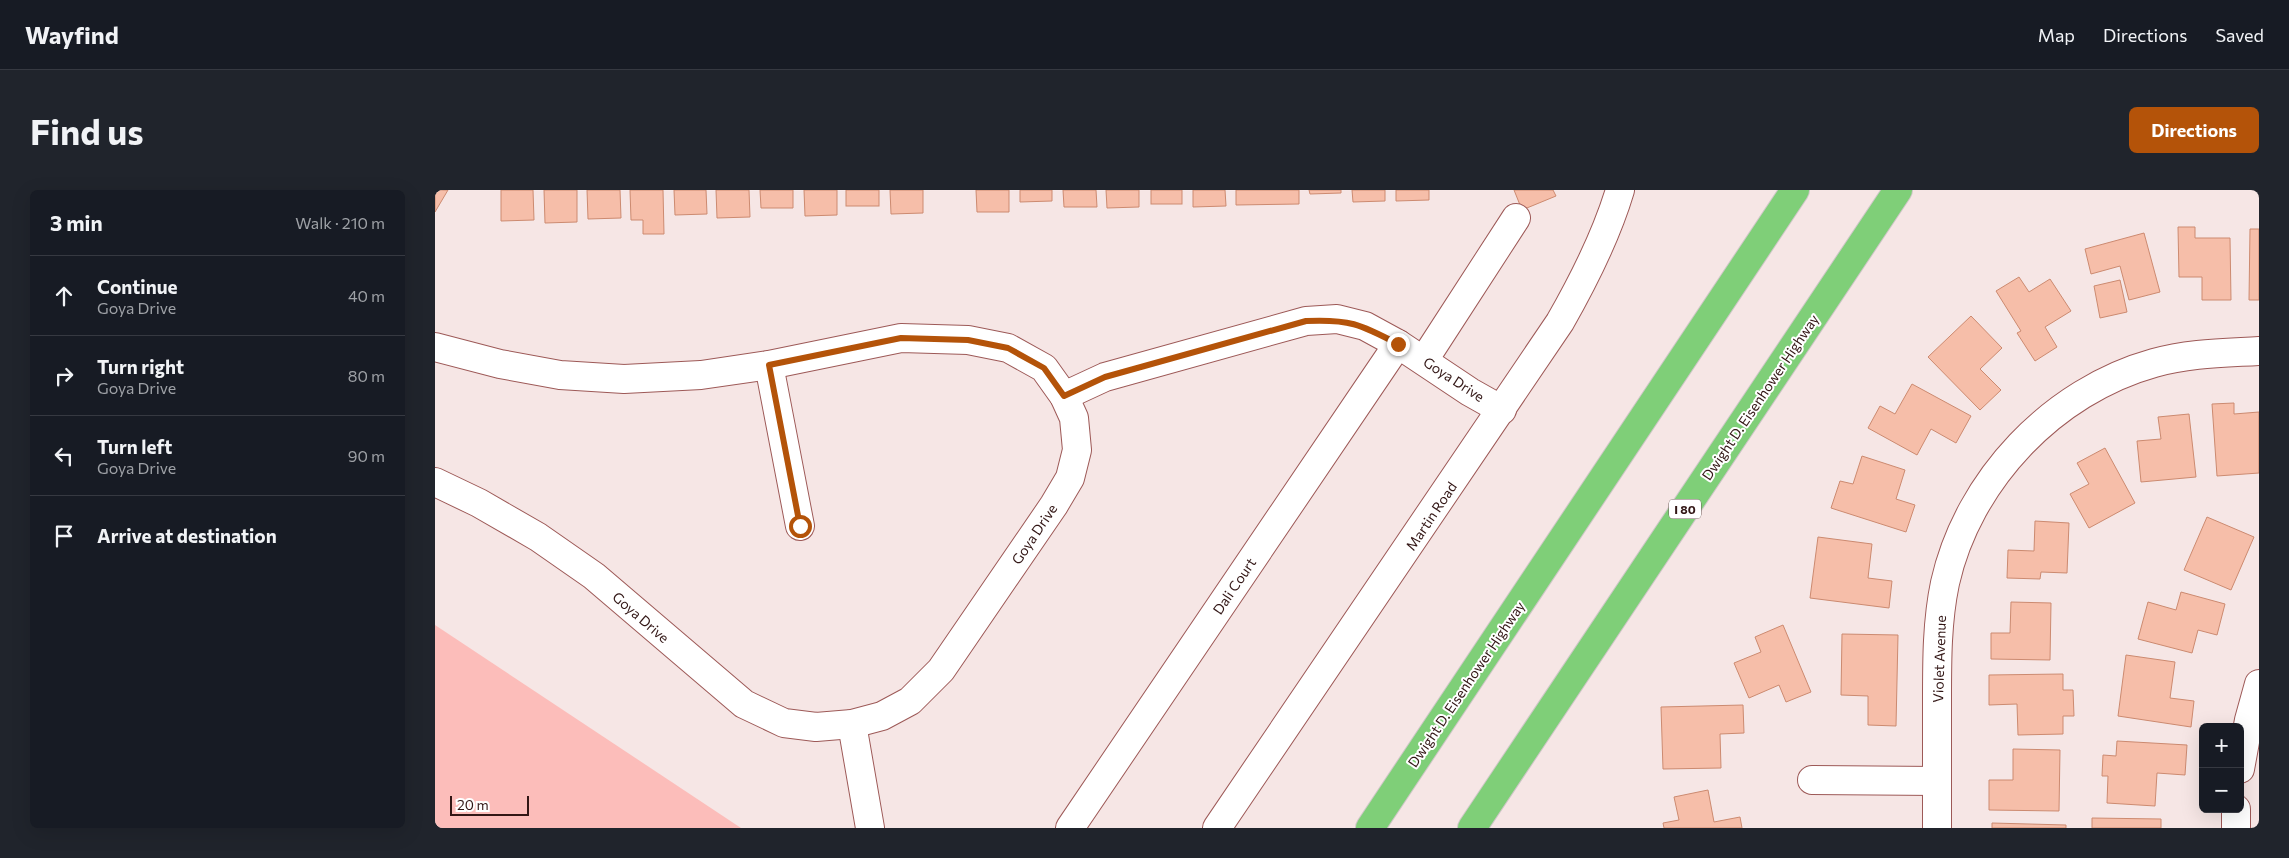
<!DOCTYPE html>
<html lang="en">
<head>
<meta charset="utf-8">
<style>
	:root { --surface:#171b24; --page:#20242c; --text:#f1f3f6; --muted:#9ea1a6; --line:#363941; --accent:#b45309 }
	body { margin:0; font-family:Commissioner,sans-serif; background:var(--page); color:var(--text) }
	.controls { position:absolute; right:15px; bottom:15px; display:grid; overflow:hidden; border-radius:8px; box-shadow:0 5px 20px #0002 }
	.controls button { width:45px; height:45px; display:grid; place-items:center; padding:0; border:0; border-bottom:1px solid var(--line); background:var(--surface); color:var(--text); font:25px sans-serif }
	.scale { position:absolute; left:15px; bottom:12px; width:79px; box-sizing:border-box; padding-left:5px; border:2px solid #321615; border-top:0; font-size:14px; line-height:18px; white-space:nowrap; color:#321615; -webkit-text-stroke:4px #fff; paint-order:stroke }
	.stop { position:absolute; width:15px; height:15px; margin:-11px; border:4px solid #b45309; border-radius:50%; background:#fff }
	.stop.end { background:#b45309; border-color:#fff; box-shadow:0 1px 5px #0008 }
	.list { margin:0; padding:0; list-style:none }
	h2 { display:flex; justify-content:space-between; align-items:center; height:65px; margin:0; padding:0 20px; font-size:21px }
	h2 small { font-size:16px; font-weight:400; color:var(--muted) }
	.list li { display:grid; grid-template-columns:32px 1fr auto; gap:15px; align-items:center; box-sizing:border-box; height:80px; padding:0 20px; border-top:1px solid var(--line) }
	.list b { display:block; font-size:19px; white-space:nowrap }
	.list p { margin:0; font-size:16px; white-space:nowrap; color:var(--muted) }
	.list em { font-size:16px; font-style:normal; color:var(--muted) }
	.icon { flex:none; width:28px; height:28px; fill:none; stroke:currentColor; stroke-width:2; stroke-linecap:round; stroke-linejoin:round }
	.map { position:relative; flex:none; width:1824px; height:638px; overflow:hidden; border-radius:8px }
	header { display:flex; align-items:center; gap:30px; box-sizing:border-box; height:70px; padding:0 25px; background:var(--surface); border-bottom:1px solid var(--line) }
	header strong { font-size:24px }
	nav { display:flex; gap:28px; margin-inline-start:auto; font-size:18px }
	.intro { display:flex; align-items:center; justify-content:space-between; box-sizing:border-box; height:120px; padding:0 30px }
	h1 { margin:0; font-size:35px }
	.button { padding:12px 22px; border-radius:8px; background:var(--accent); color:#fff; font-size:18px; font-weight:700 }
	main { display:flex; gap:30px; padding:0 30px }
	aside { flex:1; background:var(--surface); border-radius:8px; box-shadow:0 5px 20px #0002 }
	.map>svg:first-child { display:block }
</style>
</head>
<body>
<header>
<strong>Wayfind</strong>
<nav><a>Map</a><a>Directions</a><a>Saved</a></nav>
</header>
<div class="intro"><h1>Find us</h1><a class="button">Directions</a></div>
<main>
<aside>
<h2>3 min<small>Walk · 210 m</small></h2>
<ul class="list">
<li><svg class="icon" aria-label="ahead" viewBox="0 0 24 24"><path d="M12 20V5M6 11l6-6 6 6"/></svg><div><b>Continue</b><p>Goya Drive</p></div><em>40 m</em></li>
<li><svg class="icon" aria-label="right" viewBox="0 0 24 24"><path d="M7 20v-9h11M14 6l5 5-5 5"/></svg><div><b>Turn right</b><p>Goya Drive</p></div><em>80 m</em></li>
<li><svg class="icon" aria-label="left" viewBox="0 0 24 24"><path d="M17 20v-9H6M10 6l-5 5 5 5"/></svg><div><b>Turn left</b><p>Goya Drive</p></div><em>90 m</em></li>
<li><svg class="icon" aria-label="arrive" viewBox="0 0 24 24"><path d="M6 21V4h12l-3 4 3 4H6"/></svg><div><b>Arrive at destination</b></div></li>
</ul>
</aside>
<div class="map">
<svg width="1824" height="638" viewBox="0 0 1824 638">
	<rect width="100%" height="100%" fill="#f6e6e5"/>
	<polygon fill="#fcbdba" points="0,435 306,638 0,638"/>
	<g fill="#f6bea9" stroke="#cc8a70">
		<polygon points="0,0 13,0 0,22"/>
		<polygon points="66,0 98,0 99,30 66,31"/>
		<polygon points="109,0 142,0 142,32 110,33"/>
		<polygon points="152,0 185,0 186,28 153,29"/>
		<polygon points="195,0 228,0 229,44 208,44 208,30 196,30"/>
		<polygon points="239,0 271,0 272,24 240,25"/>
		<polygon points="281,0 314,0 315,27 282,28"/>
		<polygon points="325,0 358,0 358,18 326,18"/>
		<polygon points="369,0 402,0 402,25 370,26"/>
		<rect x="411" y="0" width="33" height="16"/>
		<polygon points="455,0 488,0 488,23 456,24"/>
		<polygon points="541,0 574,0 574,22 542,22"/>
		<polygon points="585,0 617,0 617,11 585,12"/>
		<polygon points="628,0 661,0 662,17 629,17"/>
		<polygon points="671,0 704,0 704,17 672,18"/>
		<rect x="716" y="0" width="31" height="14"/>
		<polygon points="758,0 790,0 791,16 758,17"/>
		<polygon points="801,0 864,0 864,14 801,15"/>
		<polygon points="874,0 906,0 906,3 875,4"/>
		<polygon points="917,0 950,0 950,11 918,12"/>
		<polygon points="961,0 994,0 994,10 961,11"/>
		<polygon points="1079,0 1118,0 1121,6 1087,20"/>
		<polygon points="1743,37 1760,37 1760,48 1795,48 1796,110 1767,110 1767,87 1744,87"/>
		<polygon points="1815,39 1824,39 1824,110 1814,110"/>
		<polygon points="1709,43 1725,102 1694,110 1685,76 1656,84 1650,59"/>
		<polygon points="1584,87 1594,102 1615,89 1636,121 1610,137 1622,157 1600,171 1582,143 1586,141 1561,101"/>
		<polygon points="1685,90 1692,122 1665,128 1659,96"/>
		<polygon points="1536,126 1567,158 1545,179 1566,200 1545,220 1493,167"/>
		<polygon points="1477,194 1536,226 1521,253 1496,239 1482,265 1433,238 1445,216 1460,224"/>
		<polygon points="1799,213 1799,224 1824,222 1824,283 1782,286 1777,214"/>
		<polygon points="1754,224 1761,287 1706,292 1702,251 1726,249 1723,227"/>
		<polygon points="1670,258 1700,313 1654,338 1635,304 1654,294 1642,273"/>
		<polygon points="1427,266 1470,280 1461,309 1480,315 1471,342 1396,318 1405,291 1418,294"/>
		<polygon points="1772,327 1819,347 1796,400 1749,380"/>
		<polygon points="1600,331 1634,333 1632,383 1606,382 1605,389 1572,388 1573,360 1599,361"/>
		<polygon points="1383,347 1437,354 1433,388 1457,391 1454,418 1375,408"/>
		<polygon points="1746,402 1790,414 1782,445 1763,440 1757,463 1703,449 1713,412 1741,420"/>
		<polygon points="1576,412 1616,413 1615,470 1556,469 1556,443 1575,443"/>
		<polygon points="1348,435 1376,502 1351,512 1344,495 1314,508 1299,473 1326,462 1320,447"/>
		<polygon points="1407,444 1463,445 1461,536 1433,535 1433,506 1406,505"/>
		<polygon points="1691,465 1740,472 1735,508 1759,511 1756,537 1683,526"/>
		<polygon points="1628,484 1628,500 1638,500 1639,526 1628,526 1628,544 1583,545 1582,514 1554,515 1554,485"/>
		<polygon points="1308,515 1309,543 1285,544 1286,578 1228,579 1226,517"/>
		<polygon points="1682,551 1752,555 1750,585 1722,583 1720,616 1672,613 1673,586 1667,586 1668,565 1681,566"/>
		<polygon points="1578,559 1625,560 1624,621 1554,620 1554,590 1578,590"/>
		<polygon points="1273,600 1279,632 1305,627 1307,638 1229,638 1228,633 1244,630 1239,607"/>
		<polygon points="1657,628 1726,629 1726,638 1657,638"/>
		<polygon points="1557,633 1631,635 1631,638 1557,638"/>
	</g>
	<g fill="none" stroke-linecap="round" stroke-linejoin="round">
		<g stroke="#9d5957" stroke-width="30">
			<g id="minor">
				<polyline points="0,157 65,174 125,185 189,189 266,185 334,175 466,148 533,150 573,158 609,178 629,206 639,228 642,260 635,288 619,315 506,480 475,511 447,526 417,534 381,537 349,533 309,514 159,386 103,347 44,313 0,292"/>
				<polyline points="989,170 1081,28"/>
				<polyline points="334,175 365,336"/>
				<polyline points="629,206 670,187 871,131 902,129 930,136 963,154 1035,202 1067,220"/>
				<polyline points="417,534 435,638"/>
				<polyline points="1805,579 1814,530 1824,494"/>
				<polyline points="1377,590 1502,591"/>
				<polyline points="635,638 963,154"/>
				<path d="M782,638L1125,132C1149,90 1171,47 1185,0"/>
				<path d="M1502,638C1502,595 1502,552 1502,509C1502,470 1502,431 1510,393C1533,290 1618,201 1719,173C1754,163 1789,163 1824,161"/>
				<polyline points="1801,638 1801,619"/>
			</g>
		</g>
		<g stroke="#cec7c7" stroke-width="30">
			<g id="highway">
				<polyline points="935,638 1360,0"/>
				<polyline points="1037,638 1463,0"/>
			</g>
		</g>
		<use href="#minor" stroke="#fff" stroke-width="28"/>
		<use href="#highway" stroke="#7fcf78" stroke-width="28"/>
	</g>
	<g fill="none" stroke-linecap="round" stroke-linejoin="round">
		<path stroke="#b45309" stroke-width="6" d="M365,336L334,175L466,148L533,150L573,158L609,178L629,206L670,187L871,131C914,129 925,134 963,154"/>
	</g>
	<g text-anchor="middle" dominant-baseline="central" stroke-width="4" stroke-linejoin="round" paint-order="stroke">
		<rect fill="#fff" stroke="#705c5b" stroke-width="1" x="1234" y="309.5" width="32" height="19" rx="4"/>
		<g font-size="12" font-weight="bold" fill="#321615">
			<text x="1250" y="319">I 80</text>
		</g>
		<g font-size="14" fill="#321615" stroke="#fff">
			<text transform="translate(1019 189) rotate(33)">Goya Drive</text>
			<text transform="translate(1325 207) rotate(-56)">Dwight D. Eisenhower Highway</text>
			<text transform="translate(996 326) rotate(-56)">Martin Road</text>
			<text transform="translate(599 344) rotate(-56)">Goya Drive</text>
			<text transform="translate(799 396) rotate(-56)">Dali Court</text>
			<text transform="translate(206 427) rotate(41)">Goya Drive</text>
			<text transform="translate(1504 469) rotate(-88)">Violet Avenue</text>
			<text transform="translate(1031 494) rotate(-56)">Dwight D. Eisenhower Highway</text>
		</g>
	</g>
</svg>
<div class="controls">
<button>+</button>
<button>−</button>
</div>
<div class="scale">20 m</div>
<div class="stop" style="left:365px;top:336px"></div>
<div class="stop end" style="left:963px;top:154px"></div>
</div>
</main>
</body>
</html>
